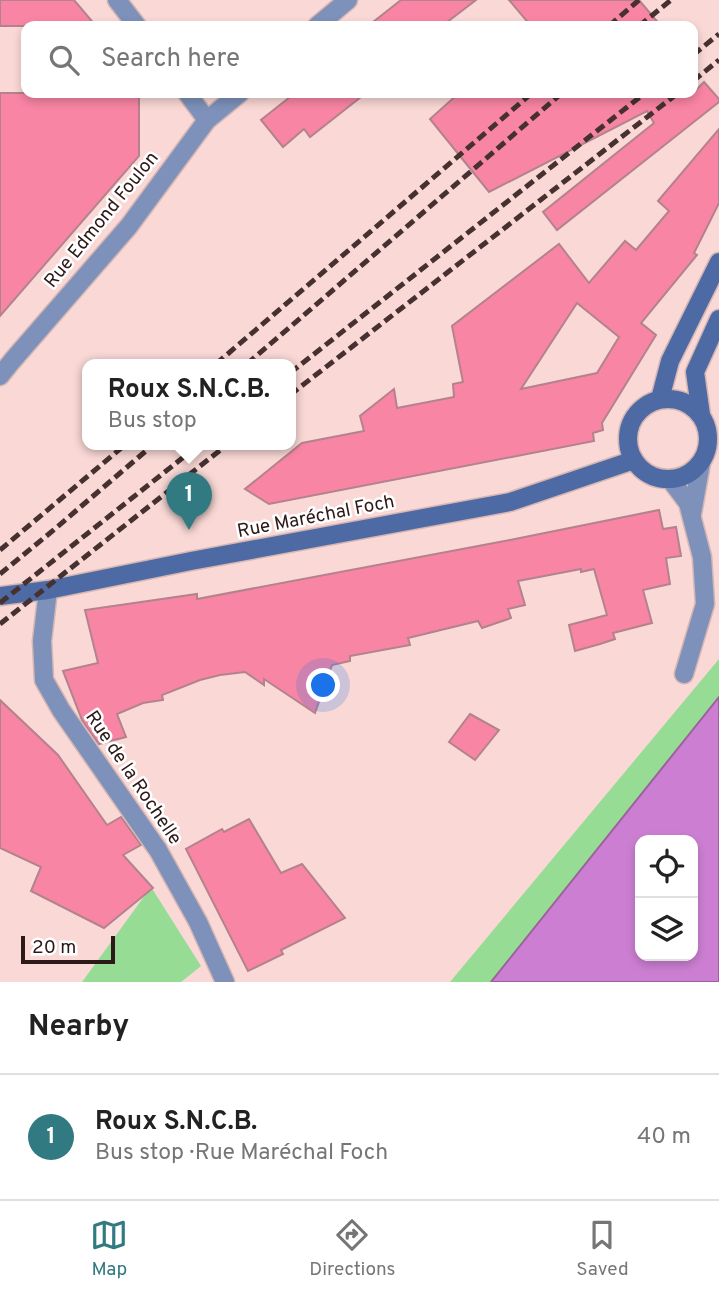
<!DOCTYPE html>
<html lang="en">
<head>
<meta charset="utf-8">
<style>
	:root { --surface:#fff; --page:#f2f2f2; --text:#222; --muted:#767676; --line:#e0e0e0; --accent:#317a81 }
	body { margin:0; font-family:Overpass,sans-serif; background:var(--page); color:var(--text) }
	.controls { position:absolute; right:21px; bottom:21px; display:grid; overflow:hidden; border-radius:14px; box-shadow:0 4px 10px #0003 }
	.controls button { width:63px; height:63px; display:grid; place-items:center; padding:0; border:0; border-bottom:2px solid var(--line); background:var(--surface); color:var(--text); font:35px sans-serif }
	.scale { position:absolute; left:21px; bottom:18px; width:94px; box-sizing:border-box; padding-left:7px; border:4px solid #2c1918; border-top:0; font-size:19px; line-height:24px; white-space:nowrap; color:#2c1918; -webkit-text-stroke:5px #fff; paint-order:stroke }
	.you { position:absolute; left:324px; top:686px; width:24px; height:24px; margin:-18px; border:5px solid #fff; border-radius:50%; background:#1a73e8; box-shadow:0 0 0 10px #1a73e833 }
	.badge { display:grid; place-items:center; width:46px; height:46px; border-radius:50%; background:var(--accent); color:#fff; font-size:23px; font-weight:700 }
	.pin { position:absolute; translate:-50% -58px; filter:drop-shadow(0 2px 4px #0008) }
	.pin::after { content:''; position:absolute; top:37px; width:24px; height:21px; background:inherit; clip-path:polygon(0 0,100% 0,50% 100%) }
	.popup { position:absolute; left:82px; top:359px; width:214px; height:91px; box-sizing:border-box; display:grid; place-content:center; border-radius:14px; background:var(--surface); filter:drop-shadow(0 2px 5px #0005); font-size:23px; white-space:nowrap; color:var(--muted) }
	.popup b { font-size:26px; color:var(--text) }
	.popup::after { content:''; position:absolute; left:50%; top:100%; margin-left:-14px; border:14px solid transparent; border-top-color:var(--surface) }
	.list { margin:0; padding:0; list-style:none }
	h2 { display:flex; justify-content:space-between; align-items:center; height:91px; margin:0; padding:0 28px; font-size:30px }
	h2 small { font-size:23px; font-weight:400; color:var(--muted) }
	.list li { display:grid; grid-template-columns:46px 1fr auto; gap:21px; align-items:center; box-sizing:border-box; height:126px; padding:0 28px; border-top:2px solid var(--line) }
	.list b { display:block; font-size:26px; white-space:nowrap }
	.list p { margin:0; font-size:23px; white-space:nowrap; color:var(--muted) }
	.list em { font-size:23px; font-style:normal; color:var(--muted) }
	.icon { flex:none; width:38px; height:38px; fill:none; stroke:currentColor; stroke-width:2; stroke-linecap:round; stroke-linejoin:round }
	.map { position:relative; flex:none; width:719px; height:982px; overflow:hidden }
	.search { position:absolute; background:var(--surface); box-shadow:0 4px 10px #0003; left:21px; right:21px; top:21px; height:77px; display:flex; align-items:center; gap:18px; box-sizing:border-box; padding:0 24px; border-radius:14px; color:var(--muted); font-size:26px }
	.sheet { height:217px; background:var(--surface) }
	nav { display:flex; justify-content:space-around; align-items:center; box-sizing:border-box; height:98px; border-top:2px solid var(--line); background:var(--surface); font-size:19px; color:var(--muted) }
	nav a { display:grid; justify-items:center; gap:4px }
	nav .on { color:var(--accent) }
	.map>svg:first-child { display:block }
</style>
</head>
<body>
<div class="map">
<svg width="719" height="982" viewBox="0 0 719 982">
	<rect width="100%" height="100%" fill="#f9d8d5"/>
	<g fill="#96dc95">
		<polygon points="719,659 719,697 491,982 450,982"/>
		<polygon points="151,887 201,966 181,982 82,982"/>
	</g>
	<path fill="#cc7fd2" stroke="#9c609a" stroke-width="2" fill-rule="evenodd" d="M719,697V982H491ZM640,840H693V956H640Z"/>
	<g fill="#f985a4" stroke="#b3828d" stroke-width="2" fill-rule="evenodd">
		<polygon points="0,0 74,0 96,26 0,26"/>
		<polygon points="401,0 476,0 442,26 368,26"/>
		<polygon points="509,0 639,0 661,26 531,26"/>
		<polygon points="704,82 719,99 719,102 557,230 543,212 654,123 647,111 489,192 430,119 459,93 693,93"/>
		<polygon points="0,93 139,93 139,156 0,316"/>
		<polygon points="295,93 366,93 310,137 304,129 283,147 261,120"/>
		<path d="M719,129V203L694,253L697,255L641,323L656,335L602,423L603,430L593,433L594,441L269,504L245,489L302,443L364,431L360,416L394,389L397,408L454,397L453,384L463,382L452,326L559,244L589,283L625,241L636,250L669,211L658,201ZM577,303L619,337L597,373L521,389Z"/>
		<polygon points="659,510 663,529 676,527 681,556 666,558 670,584 643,590 652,623 613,633 615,639 600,644 575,651 569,625 607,615 594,569 581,572 581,569 518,581 525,605 508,609 511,618 482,628 478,621 408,638 410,645 350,656 350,661 332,665 315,713 264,679 264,685 245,672 220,675 200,680 162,695 163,700 143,703 117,714 126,737 99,744 82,720 63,671 98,663 85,610 197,594 197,599 510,540"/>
		<polygon points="0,700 58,755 107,825 121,817 141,845 123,855 153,888 104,928 31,891 41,867 0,848"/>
		<polygon points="470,714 499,730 475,760 449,742"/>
		<polygon points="249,819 281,873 302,864 345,918 281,950 283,954 248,971 186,849 222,829 224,832"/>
	</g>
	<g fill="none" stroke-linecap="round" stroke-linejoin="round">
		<g stroke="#d4b6b3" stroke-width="21">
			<g id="street">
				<polyline points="117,0 137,26"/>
				<polyline points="317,26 348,0"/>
				<polyline points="187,93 207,120"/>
				<polyline points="0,376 12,361 129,226 207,120 240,93"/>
				<polyline points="670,479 688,503 702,557 705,604 684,674"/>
				<polyline points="692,514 701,463"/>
				<polyline points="48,590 42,641 44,680 61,710 158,850 198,922 225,982"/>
			</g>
		</g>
		<g stroke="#d4b6b3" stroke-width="21">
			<g id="secondary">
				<polyline points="660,399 670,361 719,262"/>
				<circle cx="668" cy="439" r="40"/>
				<polyline points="701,415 695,372 719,319"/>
				<polyline points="0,596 48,590 191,561 510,502 634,460"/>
			</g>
		</g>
		<use href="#street" stroke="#7d91ba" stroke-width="18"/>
		<use href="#secondary" stroke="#4e6aa4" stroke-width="18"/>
		<g stroke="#463130" stroke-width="5" stroke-dasharray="10 5" stroke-linecap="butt">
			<polyline points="609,26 639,0"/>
			<polyline points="639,26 671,0"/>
			<polyline points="693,55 719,34"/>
			<polyline points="693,81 719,60"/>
			<polyline points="216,364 532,93"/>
			<polyline points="247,364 562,93"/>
			<polyline points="290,373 645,93"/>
			<polyline points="290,395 678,93"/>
			<polyline points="0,550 126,444"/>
			<polyline points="0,574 50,533 154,444"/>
			<polyline points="0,603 200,444"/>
			<polyline points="0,624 228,444"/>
		</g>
	</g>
	<g text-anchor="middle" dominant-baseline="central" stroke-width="5" stroke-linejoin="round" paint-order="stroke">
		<g font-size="19" fill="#2c1918" stroke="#fff">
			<text transform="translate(102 220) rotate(-51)">Rue Edmond Foulon</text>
			<text transform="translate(316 517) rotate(-11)">Rue Maréchal Foch</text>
			<text transform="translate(133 778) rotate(56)">Rue de la Rochelle</text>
		</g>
	</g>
</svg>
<div class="controls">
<button><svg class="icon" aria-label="locate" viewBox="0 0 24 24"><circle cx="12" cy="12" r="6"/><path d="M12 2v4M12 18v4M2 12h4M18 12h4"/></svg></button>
<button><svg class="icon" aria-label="layers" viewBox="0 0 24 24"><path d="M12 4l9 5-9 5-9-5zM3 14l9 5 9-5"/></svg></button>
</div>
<div class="scale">20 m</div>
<div class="you"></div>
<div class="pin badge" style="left:189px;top:530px">1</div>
<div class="popup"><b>Roux S.N.C.B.</b>Bus stop</div>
<div class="search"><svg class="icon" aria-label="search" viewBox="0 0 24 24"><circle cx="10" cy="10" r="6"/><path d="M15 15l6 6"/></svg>Search here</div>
</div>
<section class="sheet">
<h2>Nearby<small></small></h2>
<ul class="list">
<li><span class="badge">1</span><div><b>Roux S.N.C.B.</b><p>Bus stop · Rue Maréchal Foch</p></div><em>40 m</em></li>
</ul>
</section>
<nav>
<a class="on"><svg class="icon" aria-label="map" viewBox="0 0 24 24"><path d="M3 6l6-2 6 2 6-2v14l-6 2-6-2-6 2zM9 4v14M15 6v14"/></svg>Map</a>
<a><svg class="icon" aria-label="directions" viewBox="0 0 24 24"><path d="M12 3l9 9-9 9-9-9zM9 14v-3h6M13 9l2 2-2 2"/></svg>Directions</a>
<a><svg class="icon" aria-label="saved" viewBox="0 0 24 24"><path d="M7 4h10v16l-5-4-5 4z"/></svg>Saved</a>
</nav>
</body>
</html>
